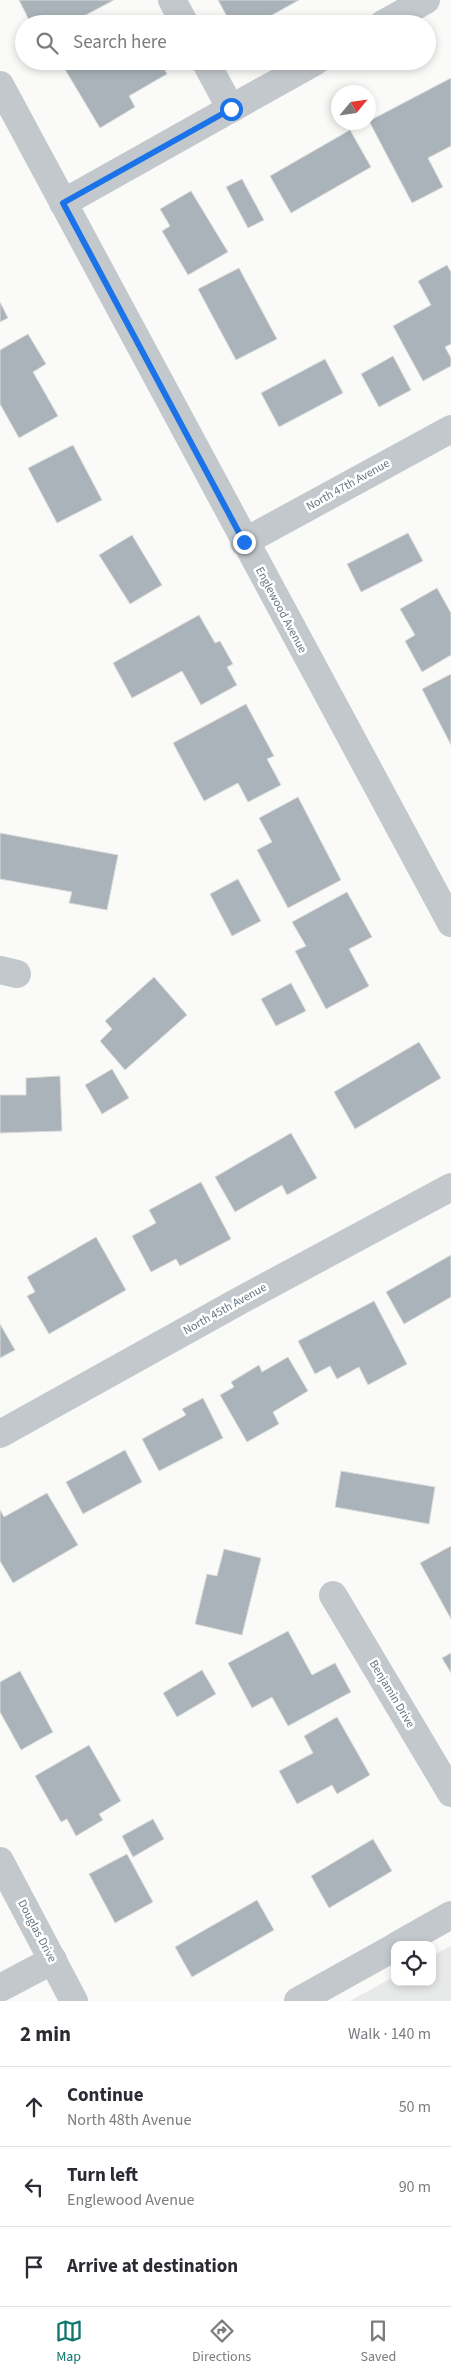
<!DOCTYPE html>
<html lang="en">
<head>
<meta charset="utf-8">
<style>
	:root { --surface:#fff; --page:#f2f2f3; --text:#2b2b33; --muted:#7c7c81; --line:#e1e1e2; --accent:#0f766e }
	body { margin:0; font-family:"Source Sans 3",sans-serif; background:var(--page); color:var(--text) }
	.controls { position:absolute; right:15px; bottom:15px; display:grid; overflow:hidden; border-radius:10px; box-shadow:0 2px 8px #0003 }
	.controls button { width:45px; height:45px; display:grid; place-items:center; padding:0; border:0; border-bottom:1px solid var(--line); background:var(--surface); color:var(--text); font:25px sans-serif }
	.compass { position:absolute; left:331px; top:85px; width:45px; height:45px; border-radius:50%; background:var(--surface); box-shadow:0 2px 8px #0003; rotate:61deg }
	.stop { position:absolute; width:15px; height:15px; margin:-11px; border:4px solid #1a73e8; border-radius:50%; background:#fff }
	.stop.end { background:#1a73e8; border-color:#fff; box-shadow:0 1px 5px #0008 }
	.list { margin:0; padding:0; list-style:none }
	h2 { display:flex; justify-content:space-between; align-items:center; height:65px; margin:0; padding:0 20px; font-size:21px }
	h2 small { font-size:16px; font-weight:400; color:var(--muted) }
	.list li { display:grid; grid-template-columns:32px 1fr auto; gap:15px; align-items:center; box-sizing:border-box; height:80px; padding:0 20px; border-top:1px solid var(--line) }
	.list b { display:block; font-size:19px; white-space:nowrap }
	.list p { margin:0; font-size:16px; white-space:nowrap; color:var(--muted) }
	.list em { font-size:16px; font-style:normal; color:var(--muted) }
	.icon { flex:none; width:28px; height:28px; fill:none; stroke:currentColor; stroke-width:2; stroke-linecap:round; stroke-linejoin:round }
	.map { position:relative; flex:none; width:451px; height:2001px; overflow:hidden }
	.search { position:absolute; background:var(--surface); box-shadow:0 2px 8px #0003; left:15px; right:15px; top:15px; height:55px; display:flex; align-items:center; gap:12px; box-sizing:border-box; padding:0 18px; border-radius:28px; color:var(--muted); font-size:19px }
	.sheet { height:305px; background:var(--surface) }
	nav { display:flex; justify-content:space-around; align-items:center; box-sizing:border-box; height:70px; border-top:1px solid var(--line); background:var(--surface); font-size:14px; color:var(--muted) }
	nav a { display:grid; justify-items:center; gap:2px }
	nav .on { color:var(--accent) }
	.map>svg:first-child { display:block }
</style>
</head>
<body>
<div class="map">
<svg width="451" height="2001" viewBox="0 0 451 2001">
	<rect width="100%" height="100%" fill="#fafaf8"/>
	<polygon fill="#e8e9e9" points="451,1946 451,2001 350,2001 395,1976 395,1982 432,1982 432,1956"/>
	<g fill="#aab3b9" stroke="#dcdcda">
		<polygon points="19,0 114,0 69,24 31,24"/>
		<polygon points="218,0 299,0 265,19 267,24 231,24"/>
		<polygon points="60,61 160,61 167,74 129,96 135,107 100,128"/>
		<polygon points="451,78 451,146 428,158 443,187 412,203 369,121"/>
		<polygon points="350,130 371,167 291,213 270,176"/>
		<polygon points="242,179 264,220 248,228 226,187"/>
		<polygon points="191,191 228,252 188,275 162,231 170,226 160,209"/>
		<polygon points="447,265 451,272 451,344 445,347 451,358 451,366 423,381 393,326 431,305 418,281"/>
		<polygon points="239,268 277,339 236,360 198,289"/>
		<polygon points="0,302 8,318 0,322"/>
		<polygon points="28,334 46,364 33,372 58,416 19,438 0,404 0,350"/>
		<polygon points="393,356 411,390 379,407 361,374"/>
		<polygon points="325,359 343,393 279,427 261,393"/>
		<polygon points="73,445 102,500 57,523 28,468"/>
		<polygon points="408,533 423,561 361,592 347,564"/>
		<polygon points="132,535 162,585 130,604 99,555"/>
		<polygon points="437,588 451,613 451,655 422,672 405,641 415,635 400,609"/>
		<polygon points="199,615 215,643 220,641 233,664 227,667 237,685 201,705 182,671 132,698 113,663"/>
		<polygon points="451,674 451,745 422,689"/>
		<polygon points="246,704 274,756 267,759 281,785 248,802 238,783 204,801 173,743"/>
		<polygon points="298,797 341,880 288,908 257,850 272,842 259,818"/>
		<polygon points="0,833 118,855 107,910 69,903 72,892 0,879"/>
		<polygon points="238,879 261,921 232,936 210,894"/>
		<polygon points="347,892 372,937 349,949 369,986 326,1009 295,951 306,946 292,922"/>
		<polygon points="154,977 187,1015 125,1070 100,1041 112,1029 105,1021"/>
		<polygon points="291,983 306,1011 276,1026 261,999"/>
		<polygon points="419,1042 441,1078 355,1129 334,1092"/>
		<polygon points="112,1069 129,1098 102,1114 85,1085"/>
		<polygon points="60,1076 62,1131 0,1133 0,1095 26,1095 26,1078"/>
		<polygon points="291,1133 317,1178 287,1195 282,1185 235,1212 215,1177"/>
		<polygon points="201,1182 231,1239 180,1266 176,1259 151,1272 132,1236 156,1223 149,1210"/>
		<polygon points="96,1237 126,1290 49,1334 27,1296 35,1292 27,1277"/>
		<polygon points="451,1255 451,1297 404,1324 386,1292"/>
		<polygon points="374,1301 407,1364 368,1385 359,1367 337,1379 330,1366 315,1374 298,1341"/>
		<polygon points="0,1324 15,1350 0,1358"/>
		<polygon points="288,1357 308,1391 273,1412 279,1424 247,1442 220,1395 234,1387 231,1382 259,1365 262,1372"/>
		<polygon points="203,1398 223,1438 159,1471 142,1439 186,1415 182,1409"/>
		<polygon points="125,1450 142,1482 83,1514 66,1482"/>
		<polygon points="341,1471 435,1487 429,1524 335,1507"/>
		<polygon points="47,1493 78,1545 13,1583 0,1561 0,1510 4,1517"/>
		<polygon points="451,1546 451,1619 420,1563"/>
		<polygon points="224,1549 261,1558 242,1635 195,1624 207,1574 217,1576"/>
		<polygon points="288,1631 312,1675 335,1663 351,1692 288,1726 272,1697 252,1708 228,1663"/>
		<polygon points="451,1653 451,1673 442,1658"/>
		<polygon points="202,1670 216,1694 177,1717 163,1693"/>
		<polygon points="20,1671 53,1732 21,1750 0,1712 0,1682"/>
		<polygon points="337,1717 370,1775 337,1794 332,1785 297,1804 279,1771 313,1753 304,1736"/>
		<polygon points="89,1745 121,1801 99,1814 103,1820 76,1836 67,1819 61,1822 35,1776"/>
		<polygon points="153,1819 164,1839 133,1857 122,1836"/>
		<polygon points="373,1839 392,1871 329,1908 311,1876"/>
		<polygon points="127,1854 153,1902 115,1923 89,1874"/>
		<polygon points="257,1900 274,1930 192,1977 175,1947"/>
	</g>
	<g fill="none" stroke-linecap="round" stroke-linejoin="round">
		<g stroke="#c3c8cc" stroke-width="28">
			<polyline points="172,0 185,24"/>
			<polyline points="383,24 426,0"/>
			<polyline points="205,61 231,109"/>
			<polyline points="0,85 451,923"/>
			<polyline points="63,203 316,61"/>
			<polyline points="244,542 451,429"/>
			<polyline points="0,970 17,974"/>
			<polyline points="0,1434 241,1300 451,1187"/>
			<polyline points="333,1595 451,1793"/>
			<polyline points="0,1861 74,2001"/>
			<polyline points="398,1945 451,1915"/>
			<polyline points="0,1988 53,1960"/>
			<polyline points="298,2001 395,1947"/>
		</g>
	</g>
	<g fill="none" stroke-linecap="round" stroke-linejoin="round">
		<polyline stroke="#1a73e8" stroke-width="6" points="231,109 63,203 244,542"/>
	</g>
	<g text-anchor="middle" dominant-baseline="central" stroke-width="5" stroke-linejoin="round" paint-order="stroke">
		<g font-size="12" fill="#657683" stroke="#fff">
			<text transform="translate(348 485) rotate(-29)">North 47th Avenue</text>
			<text transform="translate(281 610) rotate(62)">Englewood Avenue</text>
			<text transform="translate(225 1309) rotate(-29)">North 45th Avenue</text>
			<text transform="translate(392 1694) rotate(59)">Benjamin Drive</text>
			<text transform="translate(37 1931) rotate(62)">Douglas Drive</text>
		</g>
	</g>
</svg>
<div class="controls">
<button><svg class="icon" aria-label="locate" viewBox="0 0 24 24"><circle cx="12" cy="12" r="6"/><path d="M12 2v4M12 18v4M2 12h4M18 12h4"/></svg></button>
</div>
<svg class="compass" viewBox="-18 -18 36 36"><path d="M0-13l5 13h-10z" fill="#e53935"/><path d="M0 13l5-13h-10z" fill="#7c7c81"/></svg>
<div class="stop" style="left:231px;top:109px"></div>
<div class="stop end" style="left:244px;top:542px"></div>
<div class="search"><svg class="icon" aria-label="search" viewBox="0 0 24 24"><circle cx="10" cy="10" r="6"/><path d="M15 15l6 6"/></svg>Search here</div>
</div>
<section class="sheet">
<h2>2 min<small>Walk · 140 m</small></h2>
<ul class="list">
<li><svg class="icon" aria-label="ahead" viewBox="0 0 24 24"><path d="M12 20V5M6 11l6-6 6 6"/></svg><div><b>Continue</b><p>North 48th Avenue</p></div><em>50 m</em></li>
<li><svg class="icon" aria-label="left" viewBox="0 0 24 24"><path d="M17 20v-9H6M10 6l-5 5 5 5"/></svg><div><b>Turn left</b><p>Englewood Avenue</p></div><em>90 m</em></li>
<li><svg class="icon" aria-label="arrive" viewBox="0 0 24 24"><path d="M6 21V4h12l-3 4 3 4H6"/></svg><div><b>Arrive at destination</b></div></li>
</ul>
</section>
<nav>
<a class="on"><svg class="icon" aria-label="map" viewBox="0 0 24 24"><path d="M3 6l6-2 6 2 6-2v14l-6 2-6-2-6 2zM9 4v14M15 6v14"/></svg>Map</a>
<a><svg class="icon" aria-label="directions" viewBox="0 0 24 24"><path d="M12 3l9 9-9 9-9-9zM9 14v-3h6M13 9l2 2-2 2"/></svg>Directions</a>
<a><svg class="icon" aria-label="saved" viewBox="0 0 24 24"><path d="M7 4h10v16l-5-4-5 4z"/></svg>Saved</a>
</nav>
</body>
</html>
